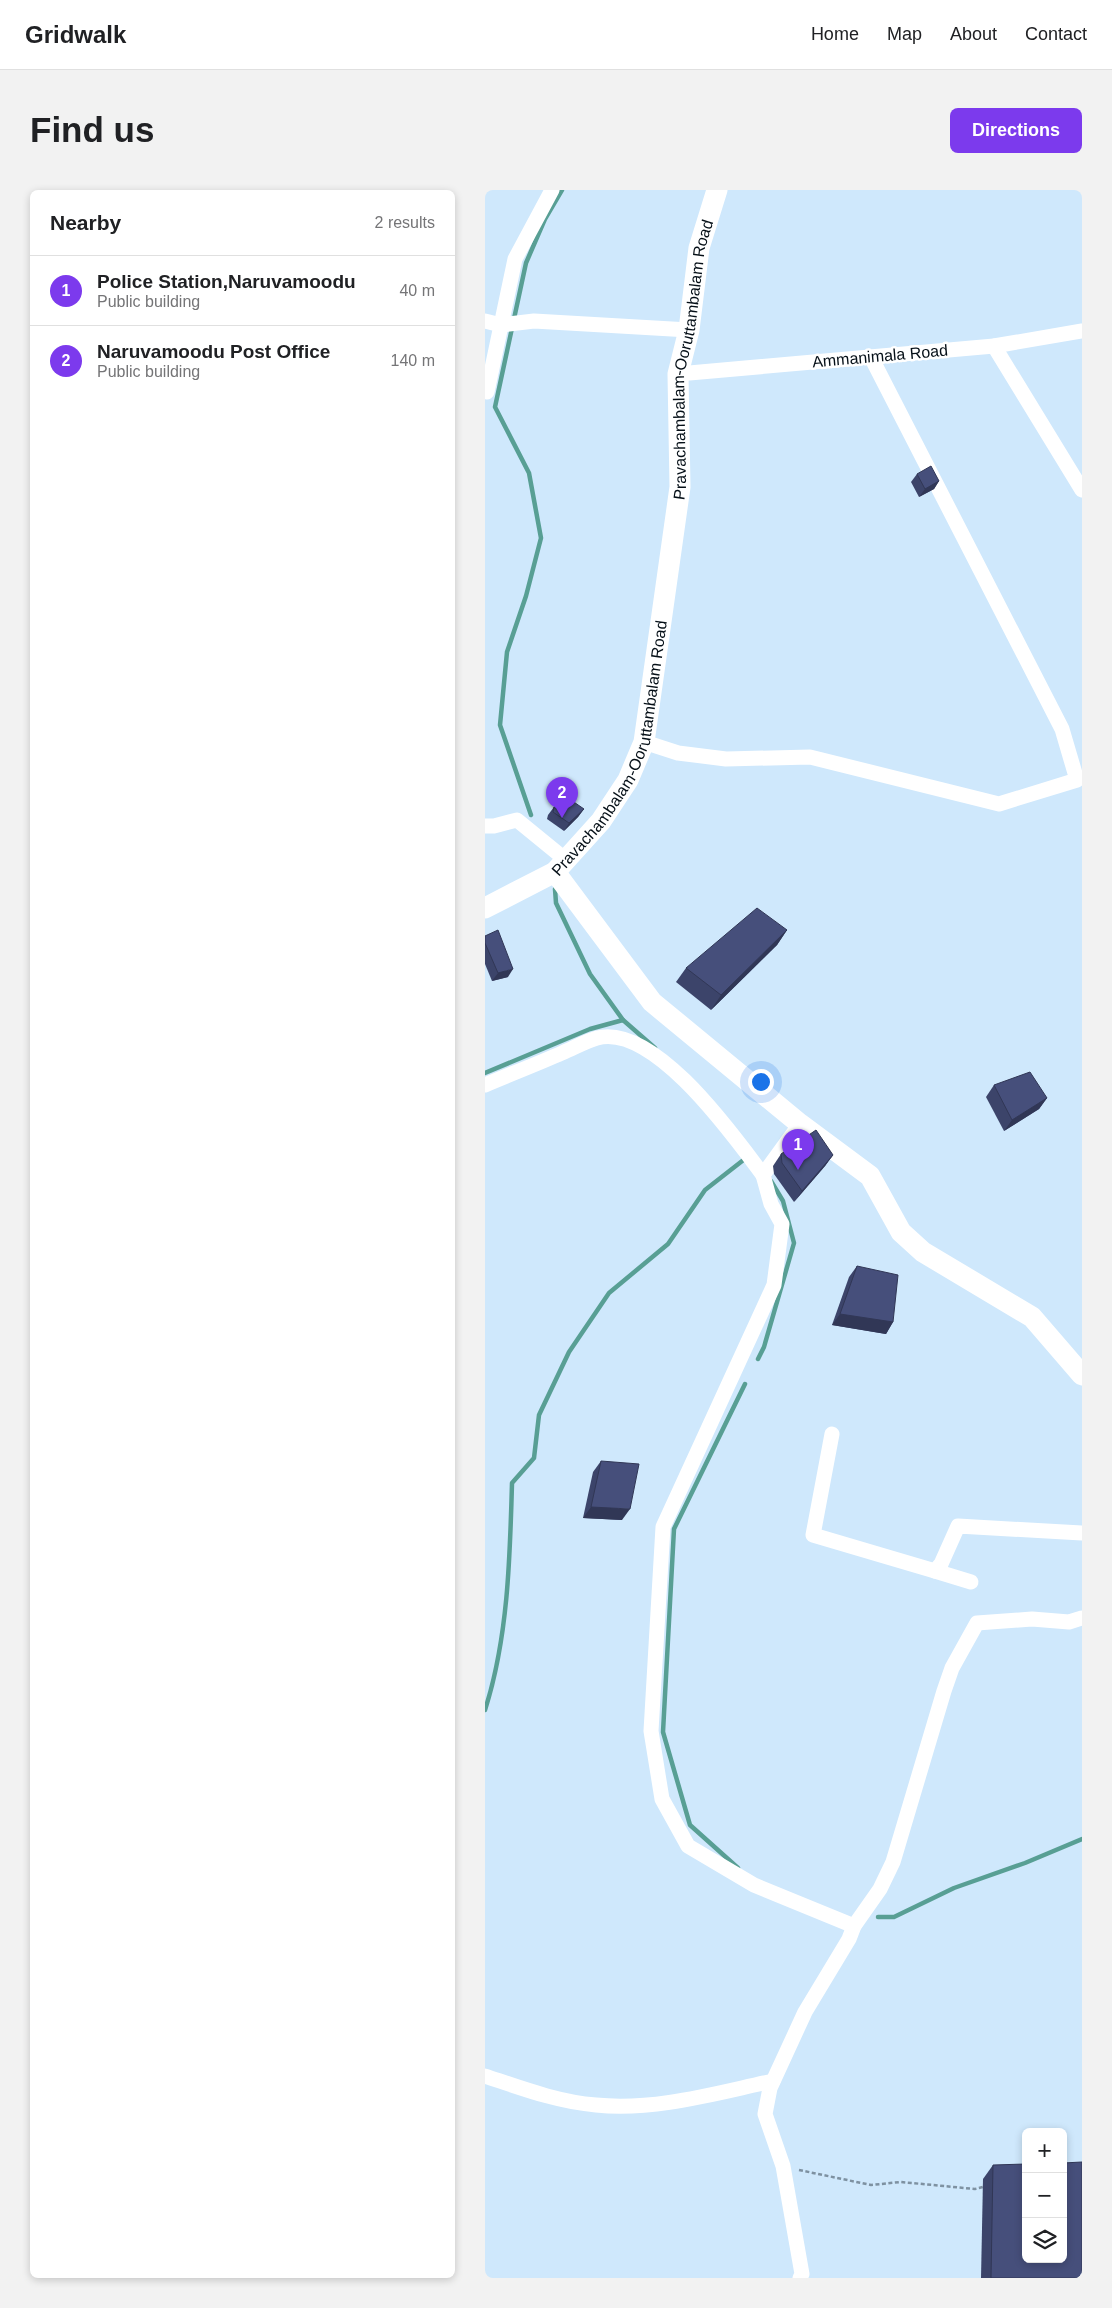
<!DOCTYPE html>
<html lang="en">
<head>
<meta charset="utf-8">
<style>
	:root { --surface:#fff; --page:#f2f2f2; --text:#202124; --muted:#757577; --line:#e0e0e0; --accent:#7c3aed }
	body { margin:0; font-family:Arial,sans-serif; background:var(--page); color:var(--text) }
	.controls { position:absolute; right:15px; bottom:15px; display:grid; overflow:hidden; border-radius:8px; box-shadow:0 2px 8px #0003 }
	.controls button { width:45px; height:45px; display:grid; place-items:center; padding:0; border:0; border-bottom:1px solid var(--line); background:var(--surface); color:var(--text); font:25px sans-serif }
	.you { position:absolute; left:275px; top:891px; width:18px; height:18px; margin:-12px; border:4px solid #fff; border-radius:50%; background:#1a73e8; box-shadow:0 0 0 8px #1a73e833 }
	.badge { display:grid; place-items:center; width:32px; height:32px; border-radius:50%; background:var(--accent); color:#fff; font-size:16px; font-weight:700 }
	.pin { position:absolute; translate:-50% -41px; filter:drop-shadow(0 1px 2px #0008) }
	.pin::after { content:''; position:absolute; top:26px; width:18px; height:15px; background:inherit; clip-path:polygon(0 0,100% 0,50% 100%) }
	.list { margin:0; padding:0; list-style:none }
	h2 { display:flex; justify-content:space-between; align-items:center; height:65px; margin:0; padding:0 20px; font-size:21px }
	h2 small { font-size:16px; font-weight:400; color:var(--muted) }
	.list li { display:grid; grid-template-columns:32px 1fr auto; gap:15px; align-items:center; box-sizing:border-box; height:70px; padding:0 20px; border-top:1px solid var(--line) }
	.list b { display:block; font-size:19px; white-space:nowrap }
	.list p { margin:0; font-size:16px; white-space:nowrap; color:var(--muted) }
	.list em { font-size:16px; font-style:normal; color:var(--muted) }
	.icon { flex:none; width:28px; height:28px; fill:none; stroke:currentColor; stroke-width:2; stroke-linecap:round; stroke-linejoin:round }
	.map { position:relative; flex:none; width:597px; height:2088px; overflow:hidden; border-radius:8px }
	header { display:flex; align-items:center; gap:30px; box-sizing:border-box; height:70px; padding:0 25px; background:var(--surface); border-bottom:1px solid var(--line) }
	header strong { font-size:24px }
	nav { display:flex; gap:28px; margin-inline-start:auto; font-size:18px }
	.intro { display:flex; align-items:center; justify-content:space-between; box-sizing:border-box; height:120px; padding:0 30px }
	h1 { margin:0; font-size:35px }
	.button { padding:12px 22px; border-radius:8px; background:var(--accent); color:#fff; font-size:18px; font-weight:700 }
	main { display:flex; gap:30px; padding:0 30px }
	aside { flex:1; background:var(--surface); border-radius:8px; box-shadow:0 2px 8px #0003 }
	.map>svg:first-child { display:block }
</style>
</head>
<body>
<header>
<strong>Gridwalk</strong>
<nav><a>Home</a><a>Map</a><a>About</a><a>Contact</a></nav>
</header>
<div class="intro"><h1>Find us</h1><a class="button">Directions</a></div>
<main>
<aside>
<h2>Nearby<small>2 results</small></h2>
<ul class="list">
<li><span class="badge">1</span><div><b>Police Station,Naruvamoodu</b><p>Public building</p></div><em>40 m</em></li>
<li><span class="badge">2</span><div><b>Naruvamoodu Post Office</b><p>Public building</p></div><em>140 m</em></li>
</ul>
</aside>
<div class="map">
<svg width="597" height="2088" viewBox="0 0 597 2088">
	<rect width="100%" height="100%" fill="#cfe8fc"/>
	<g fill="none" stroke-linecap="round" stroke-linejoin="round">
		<g stroke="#589f94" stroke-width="4.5">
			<polyline points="46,625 15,535 22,462 41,406 56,348 44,283 10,217 41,73 60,29 77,0"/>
			<polyline points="70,699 71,713 105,784 138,830"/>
			<polyline points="0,883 105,839 138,830 170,858"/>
			<polyline points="273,1169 279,1157 309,1053 298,1011 286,991"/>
			<path d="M0,1520C23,1448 25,1368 27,1293L49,1268L54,1225L84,1162L124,1103L183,1054L220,1000L261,968"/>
			<polyline points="253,1678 205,1635 178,1542 189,1339 260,1194"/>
			<polyline points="393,1727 409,1727 469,1698 540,1673 597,1649"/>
		</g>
		<polyline stroke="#7e91a1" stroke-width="2.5" stroke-dasharray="4 2.5" stroke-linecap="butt" points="314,1980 386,1995 416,1992 490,1999 498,1997"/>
		<g stroke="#fff" stroke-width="15">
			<polyline points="0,131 16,135 49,131 204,140"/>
			<polyline points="509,156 597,300"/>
			<polyline points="193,184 509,156 597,141"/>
			<polyline points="2,202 30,69 67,0"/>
			<polyline points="159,552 193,563 241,569 325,567 514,614 592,590 577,539 386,167"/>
			<polyline points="0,636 9,636 32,630 81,670"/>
			<path d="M0,895C26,884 52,874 77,863C89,858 101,851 112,848C169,833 248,945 278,985"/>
			<polyline points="315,934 278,985 286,1014 297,1034 289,1095 178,1337 166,1541 177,1609 203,1656 269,1695 369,1736"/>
			<polyline points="347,1244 328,1345 450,1381 456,1374 473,1336 597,1343"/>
			<polyline points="450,1381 486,1392"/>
			<path d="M0,1886C36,1898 73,1912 111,1915C171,1921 231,1903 288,1891"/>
			<polyline points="315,2088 317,2084 298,1976 280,1924 285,1898 320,1822 364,1749 369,1736 395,1699 408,1672 459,1501 467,1478 492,1433 547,1429 584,1432 597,1428"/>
		</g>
		<g stroke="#fff" stroke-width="21">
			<polyline points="70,682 167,812 315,934 385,986 416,1042 438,1062 547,1127 597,1185"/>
			<path id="s1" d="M0,718L70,682L116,631L143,590L159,552L195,297L193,184L204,140L214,58L232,0"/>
		</g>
	</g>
	<g fill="#3c446a">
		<polygon points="432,284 454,291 449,299 434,307 426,292"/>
		<polygon points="69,617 99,619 93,627 79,641 62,629 63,625"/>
		<polygon points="302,740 292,755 226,820 191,792 201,778"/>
		<polygon points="0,746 23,787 7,791 0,774"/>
		<polygon points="509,895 562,908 554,919 519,941 501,907"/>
		<polygon points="296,964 348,965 340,976 309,1012 289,984 288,976"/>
		<polygon points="372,1076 408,1132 401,1144 347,1135 364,1087"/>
		<polygon points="116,1271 137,1330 98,1328 108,1282"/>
		<polygon points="508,1975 597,2088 496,2088 498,1989"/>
	</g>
	<g fill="#313756">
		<polygon points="454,291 449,299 434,307 440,299"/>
		<polygon points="99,619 93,627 79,641 84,633"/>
		<polygon points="302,740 292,755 226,820 236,805"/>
		<polygon points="28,779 23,787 7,791 13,783"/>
		<polygon points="562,908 554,919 519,941 527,930"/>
		<polygon points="348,965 340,976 309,1012 317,1001"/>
		<polygon points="355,1124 408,1132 401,1144 347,1135"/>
		<polygon points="106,1317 145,1319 137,1330 98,1328"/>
	</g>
	<g fill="#464f7b" stroke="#313756">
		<polygon points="446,276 454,291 440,299 432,284"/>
		<polygon points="80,606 99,619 84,633 68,622 69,617"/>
		<polygon points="272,718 302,740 236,805 201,778"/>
		<polygon points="13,740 28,779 13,783 0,753 0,746"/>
		<polygon points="545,882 562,908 527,930 509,895"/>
		<polygon points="331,940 348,965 317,1001 297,973 296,964"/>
		<polygon points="372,1076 413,1085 408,1132 355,1124"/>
		<polygon points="116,1271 154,1274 145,1319 106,1317"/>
		<polygon points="597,1972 597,2088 506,2088 508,1975 541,1974 541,2069 578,2069 578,1973"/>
	</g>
	<g text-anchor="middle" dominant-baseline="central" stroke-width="5" stroke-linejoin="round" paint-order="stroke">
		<g font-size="16" fill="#050f17" stroke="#fff">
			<text transform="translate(395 166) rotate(-5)">Ammanimala Road</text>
			<text stroke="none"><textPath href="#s1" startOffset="624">Pravachambalam-Ooruttambalam Road</textPath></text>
			<text stroke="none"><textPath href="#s1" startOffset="219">Pravachambalam-Ooruttambalam Road</textPath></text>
		</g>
	</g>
</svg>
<div class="controls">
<button>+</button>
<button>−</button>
<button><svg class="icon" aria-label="layers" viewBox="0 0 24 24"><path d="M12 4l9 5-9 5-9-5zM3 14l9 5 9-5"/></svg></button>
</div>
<div class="you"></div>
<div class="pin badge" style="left:313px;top:980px">1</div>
<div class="pin badge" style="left:77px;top:628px">2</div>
</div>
</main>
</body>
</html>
